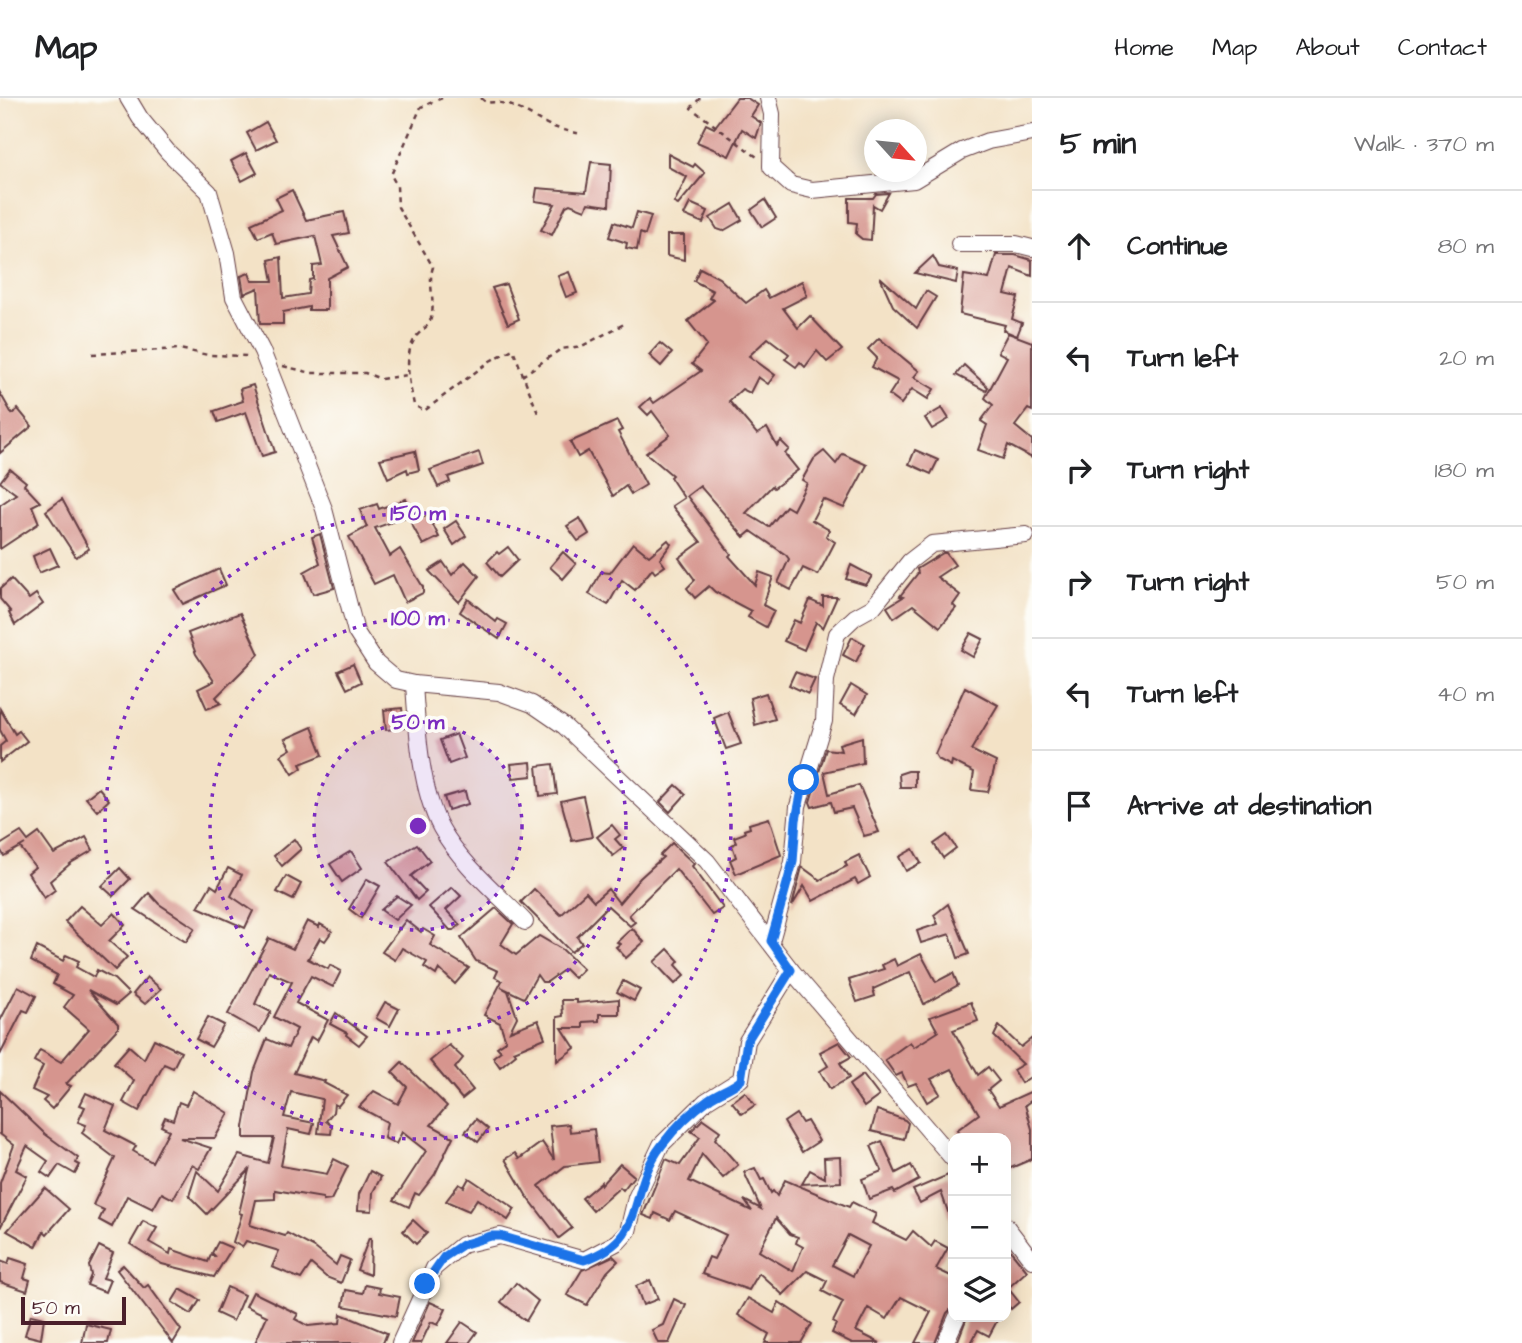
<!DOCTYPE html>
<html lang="en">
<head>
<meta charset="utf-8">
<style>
	:root { --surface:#fff; --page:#f6f6f6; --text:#202124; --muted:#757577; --line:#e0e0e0 }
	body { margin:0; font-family:"Architects Daughter",sans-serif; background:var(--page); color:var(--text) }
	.controls { position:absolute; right:21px; bottom:21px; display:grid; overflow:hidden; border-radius:14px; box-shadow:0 4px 18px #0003 }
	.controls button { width:63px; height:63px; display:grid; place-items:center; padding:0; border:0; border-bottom:2px solid var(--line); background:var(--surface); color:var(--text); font:35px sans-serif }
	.compass { position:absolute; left:864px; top:21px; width:63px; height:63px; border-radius:50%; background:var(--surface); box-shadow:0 4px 18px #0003; rotate:117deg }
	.scale { position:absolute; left:21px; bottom:18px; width:105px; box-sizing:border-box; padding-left:7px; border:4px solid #4a1f2b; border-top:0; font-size:19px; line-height:24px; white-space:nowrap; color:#4a1f2b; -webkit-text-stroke:5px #fdfcf7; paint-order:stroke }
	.stop { position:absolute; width:21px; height:21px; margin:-16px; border:5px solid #1a73e8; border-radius:50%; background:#fff }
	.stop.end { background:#1a73e8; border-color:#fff; box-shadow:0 2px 7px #0008 }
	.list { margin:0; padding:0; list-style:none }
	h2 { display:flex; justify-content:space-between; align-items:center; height:91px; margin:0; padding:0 28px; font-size:30px }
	h2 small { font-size:23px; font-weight:400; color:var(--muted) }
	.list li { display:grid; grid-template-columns:46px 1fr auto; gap:21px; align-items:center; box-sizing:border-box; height:112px; padding:0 28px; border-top:2px solid var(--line) }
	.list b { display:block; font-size:26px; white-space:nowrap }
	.list em { font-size:23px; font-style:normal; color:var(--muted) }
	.icon { flex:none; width:38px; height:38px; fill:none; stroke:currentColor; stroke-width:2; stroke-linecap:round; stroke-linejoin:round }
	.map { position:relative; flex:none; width:1032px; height:1245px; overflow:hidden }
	header { display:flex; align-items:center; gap:42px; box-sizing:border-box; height:98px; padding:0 35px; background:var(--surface); border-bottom:2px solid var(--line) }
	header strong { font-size:33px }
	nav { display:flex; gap:38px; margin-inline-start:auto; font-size:24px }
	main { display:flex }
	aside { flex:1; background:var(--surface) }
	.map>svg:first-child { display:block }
</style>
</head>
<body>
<header>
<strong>Map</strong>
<nav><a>Home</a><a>Map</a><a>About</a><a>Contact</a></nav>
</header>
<main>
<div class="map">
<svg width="1032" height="1245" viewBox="0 0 1032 1245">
	<rect width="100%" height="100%" fill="#fdfcf7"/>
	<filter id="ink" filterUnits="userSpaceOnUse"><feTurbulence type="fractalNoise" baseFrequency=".0143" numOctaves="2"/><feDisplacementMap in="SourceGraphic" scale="14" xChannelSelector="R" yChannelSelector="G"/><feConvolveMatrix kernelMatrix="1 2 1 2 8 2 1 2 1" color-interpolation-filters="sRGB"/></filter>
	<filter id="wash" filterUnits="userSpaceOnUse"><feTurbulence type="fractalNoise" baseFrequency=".00686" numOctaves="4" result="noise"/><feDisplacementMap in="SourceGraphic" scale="28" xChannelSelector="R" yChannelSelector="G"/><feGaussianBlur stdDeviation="1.57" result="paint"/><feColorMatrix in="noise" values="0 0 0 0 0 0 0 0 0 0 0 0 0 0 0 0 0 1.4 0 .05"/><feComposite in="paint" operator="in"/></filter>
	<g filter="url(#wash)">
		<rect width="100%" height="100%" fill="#f3e2c6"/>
		<g id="blocks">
			<g fill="#d6958e" fill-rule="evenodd">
				<polygon points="737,0 747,0 758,7 751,18 761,25 756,40 742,31 729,58 697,44 706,26 714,30"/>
				<polygon points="266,24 276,42 256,52 247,35"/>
				<polygon points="246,55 257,75 242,83 231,63"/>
				<polygon points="668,56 693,69 695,66 705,75 678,107 674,105 687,79 668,69"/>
				<polygon points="591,64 611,66 609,108 588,105 585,112 570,106 566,108 552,137 541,132 555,106 535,103 537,90 586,94"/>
				<polygon points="292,92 306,122 344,114 349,135 333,138 348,169 327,180 327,212 309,212 309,209 283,214 283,226 260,226 258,190 244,196 241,178 249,175 252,183 273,183 269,162 281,159 283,200 308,196 309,182 313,181 313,168 322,167 315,138 276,146 272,134 258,140 251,126 282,112 276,100"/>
				<polygon points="889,95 880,111 873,107 871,142 862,141 856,136 857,125 849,124 849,100 873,100 876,96"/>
				<polygon points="765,102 776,120 762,129 751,112"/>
				<polygon points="690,105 708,113 703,125 684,117"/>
				<polygon points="733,106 742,122 723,133 717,131 710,120"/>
				<polygon points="637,114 651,118 645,137 640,135 637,152 626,150 627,145 609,139 614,124 632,130"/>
				<polygon points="667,137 684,137 684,162 667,158"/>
				<polygon points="996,157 1015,157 1032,162 1032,178 1012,170 1005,196 1018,199 1012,221 1022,225 1017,238 1003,232 1005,227 960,216 964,177 989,181"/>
				<polygon points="933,158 939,169 958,173 956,185 915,175"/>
				<polygon points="700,170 719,180 746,205 764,192 769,200 802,183 807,198 783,210 798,230 810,218 842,252 827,264 817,253 805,269 800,264 796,269 785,261 789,256 768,240 749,258 775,277 768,286 758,279 750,295 742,291 729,303 757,336 767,330 777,348 781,343 789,351 785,356 798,372 774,390 772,388 746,415 769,429 786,408 793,412 807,385 802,382 814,361 824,353 836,366 843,356 867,367 844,410 823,401 812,422 829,432 826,438 835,444 818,477 803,470 791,492 778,485 789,461 786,457 751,433 744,439 700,388 687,398 731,456 729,458 755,487 759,474 773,479 763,507 774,513 766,529 748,519 751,513 715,494 709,488 695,500 687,490 695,482 679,460 701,444 672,408 684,400 670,379 672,377 646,355 670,337 652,313 648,317 640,309 650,300 654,305 701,273 692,266 707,247 688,223 714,202 709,200 713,193 694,183"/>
				<polygon points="569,174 577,195 566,199 558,178"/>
				<polygon points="880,179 916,211 926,193 936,199 917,230 893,208"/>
				<polygon points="506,186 519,221 508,226 492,190"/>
				<polygon points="1008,235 1032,244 1032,313 1028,311 1015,328 1032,342 1032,360 1008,347 1003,361 978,352 987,327 981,323 993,307 985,300 1007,259 998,254"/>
				<polygon points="879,240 919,273 914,279 934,291 928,301 912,291 901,306 889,297 898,283 872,269 877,260 868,251"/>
				<polygon points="660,245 672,255 661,268 649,257"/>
				<polygon points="964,267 988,289 986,293 956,277"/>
				<polygon points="253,287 275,354 262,358 246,314 218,324 214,313 243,303 240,291"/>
				<polygon points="0,295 12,316 18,311 32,328 0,355"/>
				<polygon points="942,310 949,321 932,331 925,320"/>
				<polygon points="617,323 622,332 618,334 646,387 631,396 626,388 613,398 588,353 578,359 570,344"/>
				<polygon points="915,352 938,362 931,376 909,366"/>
				<polygon points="415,353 419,372 408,375 407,371 388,380 380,361"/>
				<polygon points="479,354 483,367 448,379 450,384 438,389 430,372"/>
				<polygon points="10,371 26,384 24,387 40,404 32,408 39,425 0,451 0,407 16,396 0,384"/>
				<polygon points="62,401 89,451 76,459 46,413"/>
				<polygon points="406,401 412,417 375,430 390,458 400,451 423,489 423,495 405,504 393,477 374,486 349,439 367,429 360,412 377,406 379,411"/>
				<polygon points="428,417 439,439 423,447 411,425"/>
				<polygon points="580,420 589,436 578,443 567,428"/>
				<polygon points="456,423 466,438 454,447 444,431"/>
				<polygon points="320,436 334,490 313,496 304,474 320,465 312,439"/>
				<polygon points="668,442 671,446 660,461 665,468 655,475 652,471 635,492 622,482 608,507 589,496 601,474 610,475 633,445 649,458"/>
				<polygon points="508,449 518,462 500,479 487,464 497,454 499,456"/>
				<polygon points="50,450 58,467 39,475 33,458"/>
				<polygon points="563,454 576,466 563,481 550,469"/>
				<polygon points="943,455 946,455 955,467 937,479 960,497 953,507 956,510 940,529 913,507 894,520 887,509 903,499 900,498 918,475 917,471"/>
				<polygon points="443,464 452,477 465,464 479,478 459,504 429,473"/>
				<polygon points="851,467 872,478 866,487 846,481"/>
				<polygon points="219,471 226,487 183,506 174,492"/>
				<polygon points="11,481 29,501 36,496 43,506 15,527 9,515 11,514 0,501 0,491"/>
				<polygon points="823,499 837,499 823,530 816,524 804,552 784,543 794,522 800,525 810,502 823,508"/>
				<polygon points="468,501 496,524 498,521 507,526 499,541 460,514"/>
				<polygon points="240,515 259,556 216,599 221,605 207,611 198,591 214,583 196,556 188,535"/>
				<polygon points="971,535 983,541 973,559 961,552"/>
				<polygon points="852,539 865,546 856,564 843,557"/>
				<polygon points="353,566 361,584 347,591 338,573"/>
				<polygon points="795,574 815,581 808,596 789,587"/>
				<polygon points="851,587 867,597 856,616 840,607"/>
				<polygon points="965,589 998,607 971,652 996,664 988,694 971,692 974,674 952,663 951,668 938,661 935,656"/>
				<polygon points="766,595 775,621 755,627 750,600"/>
				<polygon points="402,610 404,630 386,632 384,612"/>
				<polygon points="0,611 15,636 19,633 27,643 0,664 0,648 6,643 0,632"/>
				<polygon points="728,614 741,646 726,651 714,620"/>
				<polygon points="312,629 323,657 300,666 302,670 293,676 281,657 291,651 285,641"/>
				<polygon points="456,636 465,660 449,666 440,642"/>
				<polygon points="862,639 863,665 824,674 829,696 859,687 879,734 864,738 852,710 834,714 831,704 812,709 810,704 826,651 841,653 839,646"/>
				<polygon points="531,664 532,678 513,680 511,666"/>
				<polygon points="553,666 557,696 540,698 537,668"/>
				<polygon points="908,673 915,673 915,689 900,689 899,676"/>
				<polygon points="676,687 686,696 670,714 660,704"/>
				<polygon points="99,690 109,702 97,713 86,700"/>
				<polygon points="465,693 468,706 448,712 444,699"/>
				<polygon points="583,698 592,739 572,743 561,703"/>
				<polygon points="769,720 781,757 736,776 730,762 736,759 732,747 736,745 734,739 745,735 744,732 750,730 749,726"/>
				<polygon points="612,727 620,737 615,741 623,750 613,758 597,739"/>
				<polygon points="21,734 28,743 39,735 54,756 86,739 93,752 71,765 50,783 55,792 44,800 28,775 35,769 20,749 25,746 4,758 0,751 0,747"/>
				<polygon points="947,737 956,750 943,760 934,746"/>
				<polygon points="294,741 301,751 282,768 274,758"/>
				<polygon points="672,745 694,766 692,768 723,810 712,817 676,771 629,817 635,824 630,828 608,808 577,839 582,845 571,854 521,804 534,791 561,817 586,794 594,803 608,791 619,805 640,780 663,759 660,757"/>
				<polygon points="417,746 430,763 411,778 426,794 417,802 388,764"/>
				<polygon points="913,751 921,765 906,773 899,759"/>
				<polygon points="351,753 362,770 342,784 330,766"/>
				<polygon points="859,757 870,779 858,786 855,781 813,803 804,788 792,808 802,769 820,782 847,768 845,764"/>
				<polygon points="120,770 130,781 113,798 102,788"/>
				<polygon points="228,770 242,777 231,798 253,813 245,830 198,809 211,787 217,791"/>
				<polygon points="286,778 301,786 293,802 277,794"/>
				<polygon points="367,781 380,788 361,820 349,811"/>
				<polygon points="452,789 461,798 446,812 460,827 454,832 450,832 429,809"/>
				<polygon points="149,795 159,806 195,830 186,844 135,811"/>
				<polygon points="397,798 411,807 395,822 381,812"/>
				<polygon points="948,806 969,856 958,860 950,836 921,845 917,833 938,826 934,817"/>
				<polygon points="80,808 102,827 114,815 125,827 109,843 127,859 115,872 65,824"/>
				<polygon points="496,810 513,826 501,846 516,857 539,838 563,852 583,871 574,880 565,871 547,884 542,884 537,877 524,900 501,889 508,893 517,919 510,933 538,922 545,940 514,953 516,956 500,969 493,959 501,953 497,949 506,943 500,925 484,917 502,883 495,879 498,873 476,863 461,840"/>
				<polygon points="406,822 421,834 423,831 435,838 430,847 469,870 455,886 439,871 436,877 424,869 427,864 402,850 395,862 382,854"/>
				<polygon points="307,823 319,829 320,826 332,833 325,843 320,840 308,861 328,871 330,867 341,873 333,889 311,878 296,905 328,922 317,943 311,939 294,975 325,983 324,985 347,997 338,1008 334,1006 333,1014 326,1023 332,1028 331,1036 318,1035 322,1001 291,994 284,1019 314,1025 311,1036 288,1031 281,1068 327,1076 334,1061 348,1068 331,1102 323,1103 323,1100 275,1092 275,1101 256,1102 250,1127 285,1138 287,1135 315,1150 336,1167 340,1158 350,1162 341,1185 326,1179 311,1166 301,1181 272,1169 279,1153 246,1143 242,1149 233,1144 242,1116 239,1115 249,1072 207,1116 189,1098 197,1073 218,1093 239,1057 268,1065 274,1040 244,1040 244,1029 254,974 267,941 288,950 297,931 274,919 292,884 269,874 255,906 271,914 260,934 228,916 269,840 293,851"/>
				<polygon points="632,830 644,844 626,860 616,849 620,846 617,844"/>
				<polygon points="37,849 63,863 66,857 79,863 76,869 94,879 97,872 114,881 129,896 116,907 88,892 118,926 118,930 66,986 71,988 52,1011 43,1003 47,999 32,992 43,968 34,963 40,952 61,964 89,931 64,909 73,897 53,886 57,877 31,863"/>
				<polygon points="668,851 679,863 676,867 685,877 675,886 654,864"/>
				<polygon points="921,856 936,884 953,875 958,887 924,906 910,874 873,891 875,898 857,904 849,882 884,871 882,867 894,861 897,868"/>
				<polygon points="147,879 161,891 145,906 133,896"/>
				<polygon points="623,883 640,892 634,903 617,894"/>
				<polygon points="18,888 36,898 28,914 23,912 0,957 0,923"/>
				<polygon points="619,901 619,916 599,916 599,923 583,924 583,930 562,930 575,950 557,963 557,919 563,918 562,902 577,902 577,905"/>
				<polygon points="385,904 399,911 390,928 376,920"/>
				<polygon points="971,904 978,923 953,932 978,977 988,969 999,983 988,992 999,1008 1032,993 1032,1002 1025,1007 1032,1031 1032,1061 1006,1072 1006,1036 995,1040 963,1040 957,1032 979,1016 952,971 931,981 940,996 927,1004 916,985 908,988 902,975 896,978 885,962 910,944 914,949 938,934 930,919"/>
				<polygon points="336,915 367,938 359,947 346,937 347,935 330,926"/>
				<polygon points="208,919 224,927 211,949 196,941"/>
				<polygon points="999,928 1021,949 1032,940 1032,978 1021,985 1013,972 1023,966 994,938"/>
				<polygon points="154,941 181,954 173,970 164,966 139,1013 123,1004 134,983 114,965 129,948 144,961"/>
				<polygon points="839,944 851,959 840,965 849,980 830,991 820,973 828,968 820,954"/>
				<polygon points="449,947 463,960 455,970 473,992 462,1001 430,963"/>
				<polygon points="402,964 447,1008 431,1027 453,1039 435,1076 419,1097 415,1095 409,1109 394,1102 426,1053 402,1034 396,1046 384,1040 387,1024 359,1009 374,993 398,1006 407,989 392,974"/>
				<polygon points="863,977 879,998 864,1009 849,987"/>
				<polygon points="0,993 45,1036 78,1060 76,1065 80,1067 75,1076 59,1067 50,1080 41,1074 48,1063 27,1048 16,1072 27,1078 0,1130 0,1085 14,1047 0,1036"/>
				<polygon points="193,993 229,1015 215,1040 180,1040 211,1050 199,1071 192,1067 173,1101 162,1095 153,1111 127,1098 112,1129 99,1122 104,1112 93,1107 115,1060 82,1035 86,1027 78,1024 85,1009 80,1007 86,995 115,1008 105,1032 136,1048 133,1053 152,1064 169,1032 161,1028 165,1019 173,1022 179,1004 186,1007"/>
				<polygon points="745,994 755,1007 742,1016 732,1004"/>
				<polygon points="877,1012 905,1022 908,1025 904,1041 871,1033"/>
				<polygon points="796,1016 802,1025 807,1023 819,1043 802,1054 784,1024"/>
				<polygon points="476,1021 488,1031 478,1044 465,1034"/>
				<path d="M703,1021L720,1033L715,1041L738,1067L723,1080L702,1056L689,1083L752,1113L744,1102L761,1111L744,1074L755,1070L761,1082L764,1081L771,1095L773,1093L777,1098L785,1082L849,1109L852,1104L876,1116L872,1125L906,1142L913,1133L931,1149L935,1143L948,1150L936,1171L953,1179V1209L947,1215L935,1245H915L931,1214L901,1199L887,1221L868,1210L856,1233L880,1245H852L832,1235L836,1226L833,1224L843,1204L822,1193L827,1183L807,1173L783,1197L759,1175L749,1192L702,1176L709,1159L714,1161L726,1137L675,1113L670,1122L655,1115L653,1121L643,1117L666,1061L680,1067L700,1039L691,1033ZM776,1120L790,1136L798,1139L796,1145L803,1149L793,1173L759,1153ZM848,1137L869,1148L853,1178L832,1167Z"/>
				<polygon points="569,1026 570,1034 594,1031 598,1064 565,1068 539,1088 572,1130 559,1140 526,1097 505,1061 515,1055 519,1061 542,1044 554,1062 550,1028"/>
				<polygon points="882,1043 896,1075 911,1067 919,1082 895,1095 893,1092 869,1101 862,1081 882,1073 871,1048"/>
				<polygon points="840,1059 841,1084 802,1086 810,1072 825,1080 824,1060"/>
				<polygon points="620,1066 634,1078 623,1092 620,1089 593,1113 582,1100 601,1084 601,1087"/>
				<polygon points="370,1073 381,1079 373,1094 372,1113 358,1112 359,1096"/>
				<polygon points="948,1077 953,1092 952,1125 941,1094 920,1105 913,1092"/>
				<polygon points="469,1080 515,1111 508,1122 477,1101 469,1113 446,1103 459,1086 464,1089"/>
				<polygon points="45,1090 69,1111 47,1136 44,1133 36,1149 7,1133"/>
				<polygon points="413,1122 427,1135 416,1146 403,1133"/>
				<polygon points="143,1123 157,1130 149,1144 170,1156 171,1151 208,1164 211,1157 216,1159 212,1155 218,1144 232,1150 214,1179 162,1166 130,1146"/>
				<polygon points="369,1140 371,1140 370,1177 357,1172"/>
				<polygon points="1006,1147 1027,1173 1008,1190 1019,1204 1011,1211 1006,1205"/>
				<polygon points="99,1148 113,1155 103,1180 110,1182 105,1194 87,1187 91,1177 89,1168"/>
				<polygon points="613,1158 618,1163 607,1174 587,1207 567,1197 582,1172"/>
				<polygon points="10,1160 28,1166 24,1180 30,1182 27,1193 0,1184 0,1163 8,1166"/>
				<polygon points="123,1167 144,1190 148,1187 181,1232 173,1245 117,1172"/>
				<polygon points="650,1182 658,1201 643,1207 636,1188"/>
				<polygon points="516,1185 538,1203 526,1223 501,1204"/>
				<polygon points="365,1187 380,1190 379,1195 400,1199 396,1218 343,1208 346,1192 363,1195"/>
				<polygon points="227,1189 244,1197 233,1223 216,1215"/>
				<polygon points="180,1191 200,1202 191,1216 172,1204"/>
				<polygon points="253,1194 298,1216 295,1221 308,1228 340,1225 341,1216 387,1235 383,1245 255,1245 267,1218 246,1208"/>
				<polygon points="748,1200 774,1215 779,1204 812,1226 801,1245 765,1245 769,1236 738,1217"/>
				<polygon points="674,1201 686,1207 669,1245 658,1245 652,1232 663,1227"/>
				<polygon points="430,1204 446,1211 438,1227 431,1224 421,1245 412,1245"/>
				<polygon points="31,1217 44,1220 41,1241 25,1237"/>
				<polygon points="967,1219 999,1219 989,1238 978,1232 971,1245 957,1245"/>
				<polygon points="462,1224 477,1234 469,1245 447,1245"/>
				<polygon points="86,1226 111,1232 108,1245 82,1245"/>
			</g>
		</g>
	</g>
	<g filter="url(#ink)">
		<use href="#blocks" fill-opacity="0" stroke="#633c42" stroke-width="2"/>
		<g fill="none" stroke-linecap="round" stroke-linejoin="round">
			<g stroke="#633c42" stroke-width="18">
				<g id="street">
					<polyline points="128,0 140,20 168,54 209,94 227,155 234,199 262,253 324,411 356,534 376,565 396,582 414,586 499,594 532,606 564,628 707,763 791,872 953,1061"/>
					<polyline points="768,0 772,16 771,69 791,87 812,92 914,82 962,53 988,43 1032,35"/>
					<polyline points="959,146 1016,146 1032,150"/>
					<path d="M414,586C417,630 420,691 441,730C461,766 497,795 525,824"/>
					<polyline points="771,843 793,764 798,708 824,623 826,582 837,536 855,519 873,509 910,463 932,446 1026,437"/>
					<polyline points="1006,1128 1032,1162"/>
					<polyline points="400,1245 434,1170 462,1147 500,1138 584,1162 618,1144 628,1133 636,1100 661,1047 706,1003 741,981 747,943 791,872"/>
					<polyline points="945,1245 957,1219"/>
				</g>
			</g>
			<g stroke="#633c42" stroke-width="2.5" stroke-dasharray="5 5" stroke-linecap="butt">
				<path d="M442,0L421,9L391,77L397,88L398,109L433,169C427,187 437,205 430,223C428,229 420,233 416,239C402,258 410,286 414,307L424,313L490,263L513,251L539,318"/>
				<path d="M481,0L487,5C510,0 534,22 554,29C562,32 572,34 581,36"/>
				<polyline points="700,0 691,10 757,59"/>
				<polyline points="92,256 179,251 208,257 247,258"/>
				<polyline points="283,268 312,275 365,275 381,281 407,277"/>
				<polyline points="522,278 561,251 582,248 624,226"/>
			</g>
			<use href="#street" stroke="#fff" stroke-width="16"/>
		</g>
	</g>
	<g fill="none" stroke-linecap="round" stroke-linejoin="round" filter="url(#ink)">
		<path stroke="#1a73e8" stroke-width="9" d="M425,1186L444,1159L462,1147L491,1138H500L584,1162C650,1140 626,1093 662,1047C674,1031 692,1013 709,1001C719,994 732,990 741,982L747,943L791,872L771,843L793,764L796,722L804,682"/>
	</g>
	<circle cx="418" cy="728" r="104" fill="#7b2cbf" fill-opacity=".12"/>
	<g fill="none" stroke="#7b2cbf" stroke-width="3.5" stroke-dasharray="3.5 7">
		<circle cx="418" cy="728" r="104"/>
		<circle cx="418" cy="728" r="208"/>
		<circle cx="418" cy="728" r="313"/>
	</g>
	<circle cx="418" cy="728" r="10" fill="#7b2cbf" stroke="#fdfcf7" stroke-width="3.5"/>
	<g font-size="21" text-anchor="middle" font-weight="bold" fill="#7b2cbf" stroke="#fdfcf7" stroke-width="7" stroke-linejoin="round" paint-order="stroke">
		<text x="418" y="422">150 m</text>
		<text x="418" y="527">100 m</text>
		<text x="418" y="631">50 m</text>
	</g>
</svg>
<div class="controls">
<button>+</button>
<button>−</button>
<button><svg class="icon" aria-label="layers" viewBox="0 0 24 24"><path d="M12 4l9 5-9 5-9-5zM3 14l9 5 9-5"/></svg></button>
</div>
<svg class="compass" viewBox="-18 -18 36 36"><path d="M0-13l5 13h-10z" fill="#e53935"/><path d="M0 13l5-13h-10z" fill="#757577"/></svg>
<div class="scale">50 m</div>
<div class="stop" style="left:804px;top:682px"></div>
<div class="stop end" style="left:425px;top:1186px"></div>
</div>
<aside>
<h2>5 min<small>Walk · 370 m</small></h2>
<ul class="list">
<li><svg class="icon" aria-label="ahead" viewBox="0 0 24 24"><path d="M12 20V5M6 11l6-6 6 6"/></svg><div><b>Continue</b></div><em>80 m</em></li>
<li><svg class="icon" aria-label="left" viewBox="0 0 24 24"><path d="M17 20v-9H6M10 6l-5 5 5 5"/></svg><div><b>Turn left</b></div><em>20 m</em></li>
<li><svg class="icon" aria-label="right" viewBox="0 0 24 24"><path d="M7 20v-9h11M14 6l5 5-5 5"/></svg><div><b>Turn right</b></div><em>180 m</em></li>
<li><svg class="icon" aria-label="right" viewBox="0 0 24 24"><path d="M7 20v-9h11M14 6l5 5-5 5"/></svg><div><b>Turn right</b></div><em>50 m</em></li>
<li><svg class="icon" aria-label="left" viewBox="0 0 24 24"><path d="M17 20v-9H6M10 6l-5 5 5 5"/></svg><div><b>Turn left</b></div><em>40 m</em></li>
<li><svg class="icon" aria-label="arrive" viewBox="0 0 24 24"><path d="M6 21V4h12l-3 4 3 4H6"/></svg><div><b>Arrive at destination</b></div></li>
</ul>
</aside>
</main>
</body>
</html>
